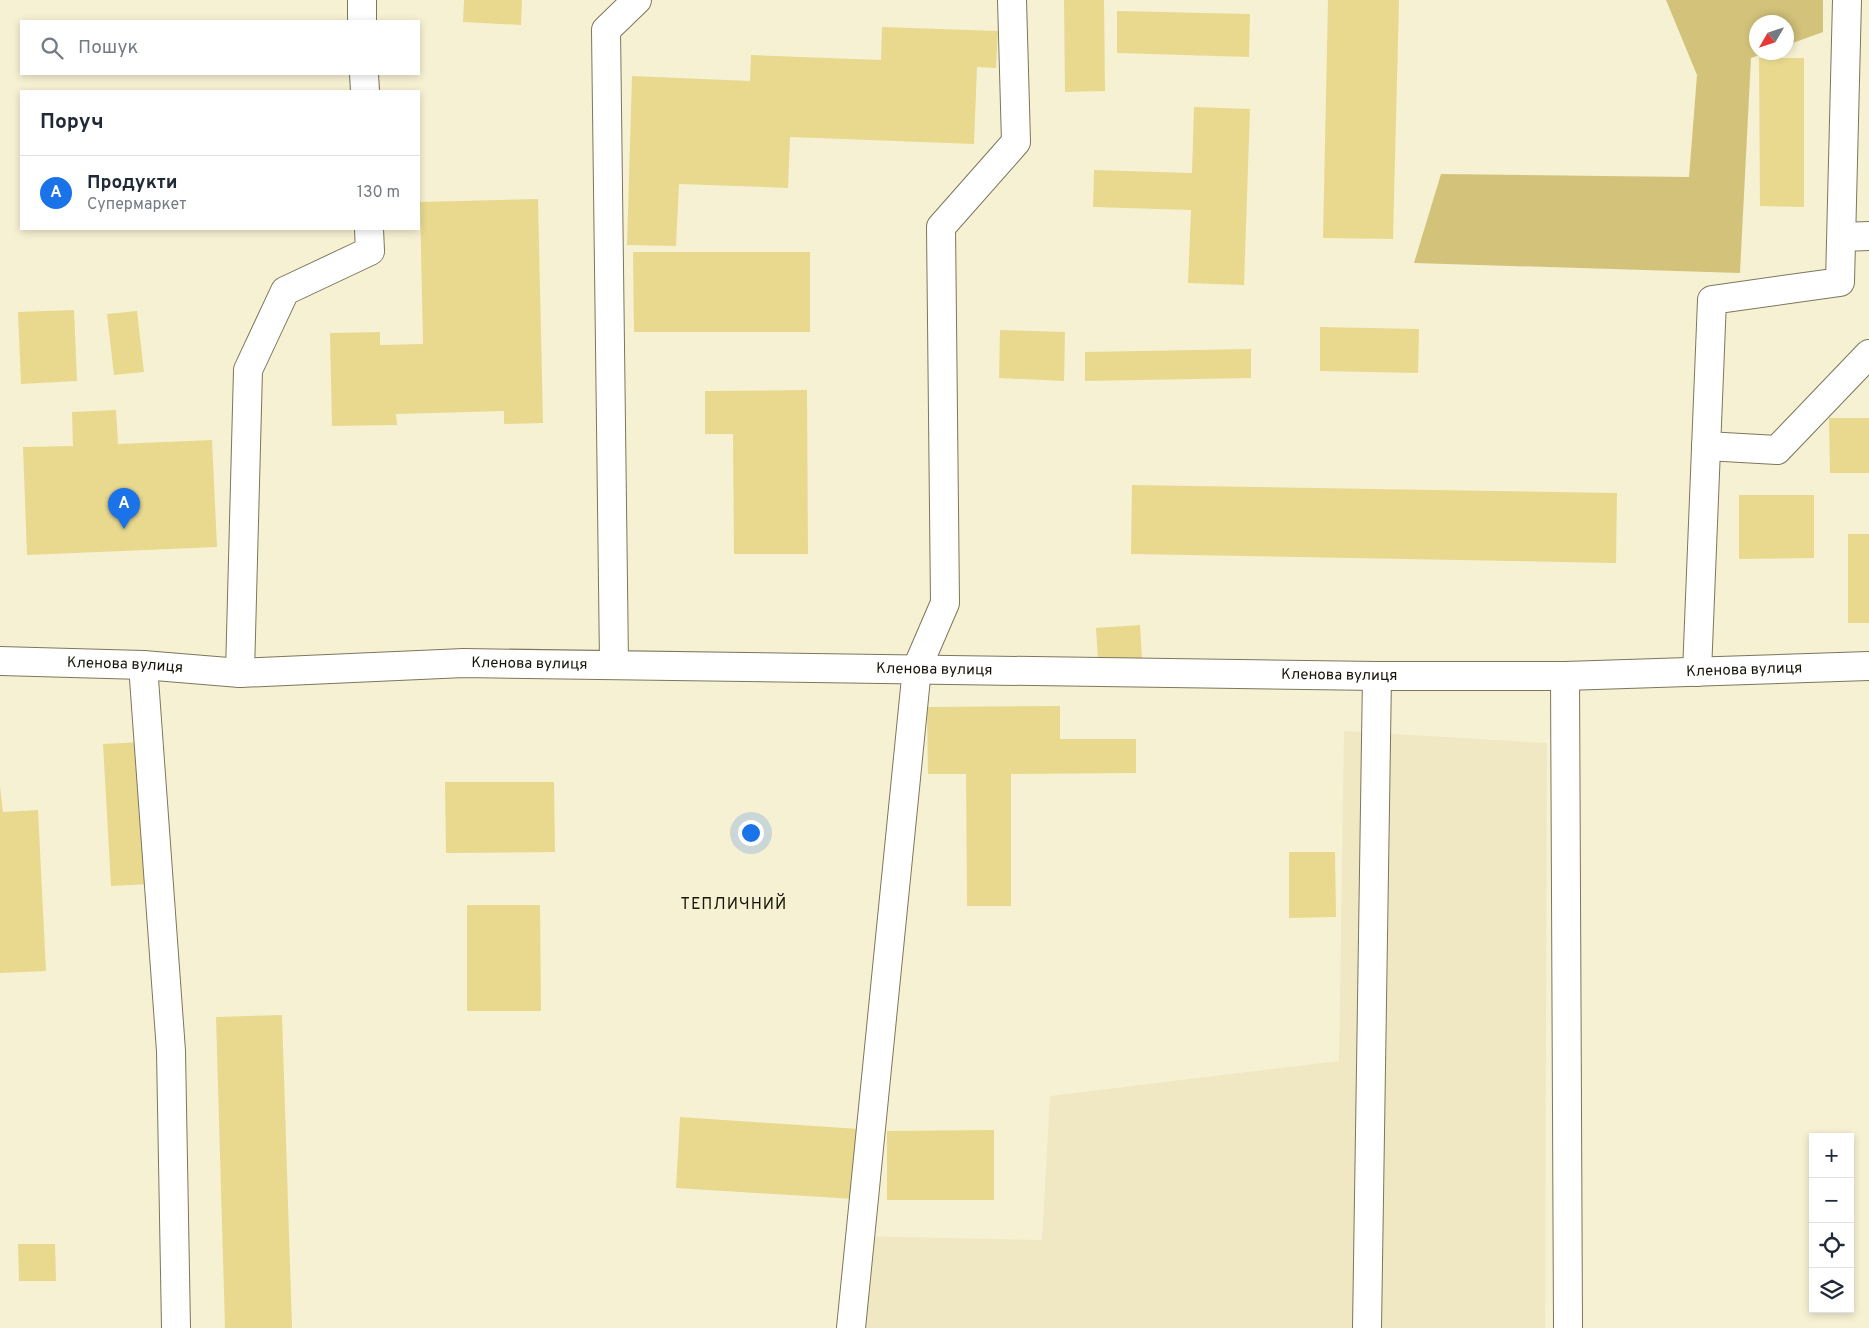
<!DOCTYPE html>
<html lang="uk">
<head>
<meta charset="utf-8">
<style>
	:root { --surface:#fff; --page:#f2f2f3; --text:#1f2937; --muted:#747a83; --line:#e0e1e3; --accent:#1a73e8 }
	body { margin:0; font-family:Overpass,sans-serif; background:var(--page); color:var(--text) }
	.controls { position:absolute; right:15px; bottom:15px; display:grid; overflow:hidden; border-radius:0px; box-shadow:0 2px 8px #0003 }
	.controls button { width:45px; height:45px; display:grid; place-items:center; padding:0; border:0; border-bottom:1px solid var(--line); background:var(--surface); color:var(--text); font:25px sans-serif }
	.compass { position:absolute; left:1749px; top:15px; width:45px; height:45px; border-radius:50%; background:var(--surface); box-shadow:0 2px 8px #0003; rotate:231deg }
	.you { position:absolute; left:750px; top:832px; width:18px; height:18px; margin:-12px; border:4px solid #fff; border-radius:50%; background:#1a73e8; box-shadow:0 0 0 8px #1a73e833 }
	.badge { display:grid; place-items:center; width:32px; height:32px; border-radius:50%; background:var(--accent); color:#fff; font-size:16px; font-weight:700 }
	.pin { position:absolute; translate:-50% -41px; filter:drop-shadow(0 1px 2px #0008) }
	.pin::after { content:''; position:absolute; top:26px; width:18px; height:15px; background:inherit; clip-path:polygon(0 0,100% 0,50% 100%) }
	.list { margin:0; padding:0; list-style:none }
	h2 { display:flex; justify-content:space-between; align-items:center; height:65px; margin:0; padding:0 20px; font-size:21px }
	h2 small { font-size:16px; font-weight:400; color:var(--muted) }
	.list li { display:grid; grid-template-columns:32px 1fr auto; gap:15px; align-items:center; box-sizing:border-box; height:75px; padding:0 20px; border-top:1px solid var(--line) }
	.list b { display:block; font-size:19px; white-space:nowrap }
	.list p { margin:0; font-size:16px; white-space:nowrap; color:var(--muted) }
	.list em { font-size:16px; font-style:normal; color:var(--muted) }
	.icon { flex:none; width:28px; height:28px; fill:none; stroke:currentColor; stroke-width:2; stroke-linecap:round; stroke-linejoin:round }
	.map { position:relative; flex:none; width:1869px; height:1328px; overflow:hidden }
	.search { position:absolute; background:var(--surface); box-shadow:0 2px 8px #0003; left:20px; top:20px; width:400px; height:55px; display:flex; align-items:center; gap:12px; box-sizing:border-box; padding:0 18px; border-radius:0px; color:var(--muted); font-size:19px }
	.panel { position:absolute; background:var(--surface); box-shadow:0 2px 8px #0003; left:20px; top:90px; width:400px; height:140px; border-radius:0px }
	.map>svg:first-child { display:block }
</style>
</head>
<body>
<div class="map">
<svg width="1869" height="1328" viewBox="0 0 1869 1328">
	<rect width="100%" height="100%" fill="#f7f1d3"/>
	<polygon fill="#f0e8c2" points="1344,731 1547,743 1545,1328 852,1328 855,1236 1042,1240 1050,1096 1339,1061"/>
	<polygon fill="#d3c37a" points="1666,0 1823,0 1823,32 1787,45 1786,22 1756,22 1756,52 1765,53 1751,58 1740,273 1414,263 1441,174 1689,177 1697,75"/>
	<g fill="#e8d98f">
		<polygon points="464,0 522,0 521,25 463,22"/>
		<polygon points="1064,0 1104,0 1105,91 1065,92"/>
		<polygon points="1328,0 1399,0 1393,239 1323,238"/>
		<polygon points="1117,11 1250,14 1249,57 1117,53"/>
		<polygon points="882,27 998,31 996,68 977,67 974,144 790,137 788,188 679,184 676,246 627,245 632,76 750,81 751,55 881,60"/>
		<polygon points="1759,58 1804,58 1804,207 1760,206"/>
		<polygon points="1194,107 1250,109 1244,285 1188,283 1191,210 1093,207 1094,170 1192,173"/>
		<polygon points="538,199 543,423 504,424 504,411 396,414 397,425 332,426 330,333 380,332 380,345 423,344 420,202"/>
		<polygon points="633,252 810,252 810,332 634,332"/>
		<polygon points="74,310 77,381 21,384 18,312"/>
		<polygon points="137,311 144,372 114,375 107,314"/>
		<polygon points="1320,327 1419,329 1418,373 1320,371"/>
		<polygon points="1000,330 1065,332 1064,381 999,378"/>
		<polygon points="1251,349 1251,378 1085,381 1085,352"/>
		<polygon points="807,390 808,554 734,554 733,434 705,434 705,391"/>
		<polygon points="116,410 118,444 212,440 217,547 27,555 23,447 73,446 72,412"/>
		<polygon points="1829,418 1869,418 1869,473 1830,473"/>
		<polygon points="1132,485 1617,493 1616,563 1131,554"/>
		<polygon points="1739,495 1814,495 1814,558 1739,559"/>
		<rect x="1848" y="534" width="21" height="89"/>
		<polygon points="1140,625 1142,658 1098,660 1096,628"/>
		<polygon points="1060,706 1060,739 1136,739 1136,773 1011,774 1011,906 967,906 966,774 928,774 927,707"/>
		<polygon points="143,742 151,884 111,886 103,744"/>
		<polygon points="445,782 554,782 555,852 446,853"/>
		<polygon points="0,786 3,812 38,810 46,971 0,973"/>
		<polygon points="1289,852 1335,852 1336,917 1289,918"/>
		<polygon points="467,905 540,905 541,1011 467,1011"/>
		<polygon points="282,1015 292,1328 225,1328 216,1017"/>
		<polygon points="680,1117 859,1129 854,1199 676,1188"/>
		<polygon points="994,1130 994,1200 887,1200 887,1131"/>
		<polygon points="18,1244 55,1244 56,1281 19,1281"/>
	</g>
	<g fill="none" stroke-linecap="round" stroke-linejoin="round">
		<g stroke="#7c765c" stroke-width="30">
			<g id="minor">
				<polyline points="362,0 362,21"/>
				<polyline points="364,74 365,91"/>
				<polyline points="1842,237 1869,236"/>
				<polyline points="1706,446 1777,450 1869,354"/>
				<path id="s1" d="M0,661L143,665L240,673L464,663L1377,676H1565L1869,666"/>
				<polyline points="614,663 606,30 637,0"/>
				<polyline points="143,665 171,1051 176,1328"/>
				<polyline points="1697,672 1712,300 1840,282 1847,0"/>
				<polyline points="240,673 248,370 285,291 370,251 369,229"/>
				<polyline points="1565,676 1568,1328"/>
				<polyline points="851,1328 917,668 945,603 941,227 1016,142 1012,0"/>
				<polyline points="1367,1328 1377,676"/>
			</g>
		</g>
		<use href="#minor" stroke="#fff" stroke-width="28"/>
	</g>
	<g text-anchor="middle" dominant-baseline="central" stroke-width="4" stroke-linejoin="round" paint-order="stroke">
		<g font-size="15" fill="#17150a" stroke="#f7f1d3">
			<text stroke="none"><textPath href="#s1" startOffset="530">Кленова вулиця</textPath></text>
			<text stroke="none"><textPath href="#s1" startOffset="125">Кленова вулиця</textPath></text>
			<text stroke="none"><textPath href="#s1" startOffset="935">Кленова вулиця</textPath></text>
			<text stroke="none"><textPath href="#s1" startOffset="1745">Кленова вулиця</textPath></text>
			<text stroke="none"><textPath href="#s1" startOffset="1340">Кленова вулиця</textPath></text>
		</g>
		<g font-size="16" letter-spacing="1" fill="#17150a" stroke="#f7f1d3">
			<text x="734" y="905">ТЕПЛИЧНИЙ</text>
		</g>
	</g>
</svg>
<div class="controls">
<button>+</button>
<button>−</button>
<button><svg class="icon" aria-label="locate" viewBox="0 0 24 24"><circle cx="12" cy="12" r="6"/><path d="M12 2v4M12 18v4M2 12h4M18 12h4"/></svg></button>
<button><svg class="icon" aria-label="layers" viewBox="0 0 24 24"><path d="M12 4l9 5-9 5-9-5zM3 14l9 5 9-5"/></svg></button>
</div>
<svg class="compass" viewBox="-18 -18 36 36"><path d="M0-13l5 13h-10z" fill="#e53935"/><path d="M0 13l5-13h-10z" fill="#747a83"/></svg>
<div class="you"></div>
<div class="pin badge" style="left:124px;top:529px">A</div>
<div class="search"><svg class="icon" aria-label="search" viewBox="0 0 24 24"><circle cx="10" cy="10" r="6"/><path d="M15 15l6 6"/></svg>Пошук</div>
<section class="panel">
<h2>Поруч<small></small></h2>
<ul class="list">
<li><span class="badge">A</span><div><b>Продукти</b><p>Супермаркет</p></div><em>130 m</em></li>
</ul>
</section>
</div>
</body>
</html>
